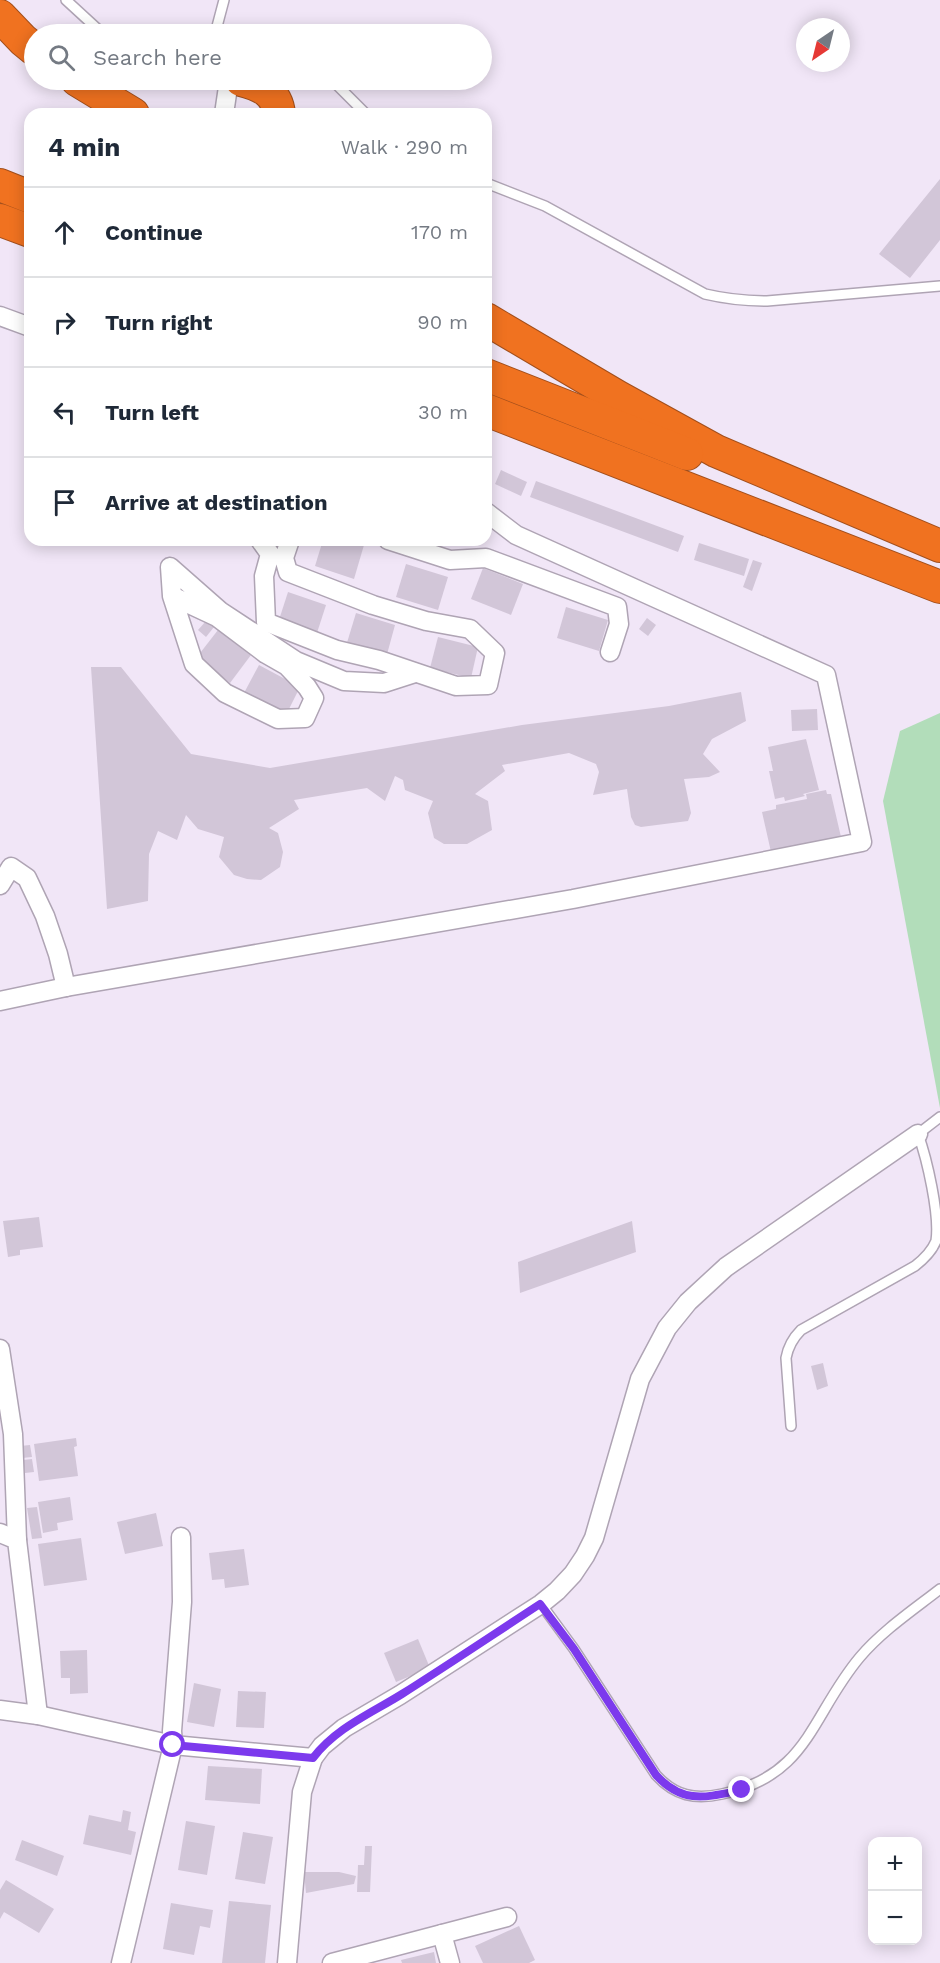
<!DOCTYPE html>
<html lang="en">
<head>
<meta charset="utf-8">
<style>
	:root { --surface:#fff; --page:#f2f2f3; --text:#1f2937; --muted:#747a83; --line:#e0e1e3 }
	body { margin:0; font-family:"Work Sans",sans-serif; background:var(--page); color:var(--text) }
	.controls { position:absolute; right:18px; bottom:18px; display:grid; overflow:hidden; border-radius:12px; box-shadow:0 3px 15px #0003 }
	.controls button { width:54px; height:54px; display:grid; place-items:center; padding:0; border:0; border-bottom:2px solid var(--line); background:var(--surface); color:var(--text); font:30px sans-serif }
	.compass { position:absolute; left:796px; top:18px; width:54px; height:54px; border-radius:50%; background:var(--surface); box-shadow:0 3px 15px #0003; rotate:215deg }
	.stop { position:absolute; width:18px; height:18px; margin:-14px; border:4px solid #7c3aed; border-radius:50%; background:#fff }
	.stop.end { background:#7c3aed; border-color:#fff; box-shadow:0 2px 6px #0008 }
	.list { margin:0; padding:0; list-style:none }
	h2 { display:flex; justify-content:space-between; align-items:center; height:78px; margin:0; padding:0 24px; font-size:26px }
	h2 small { font-size:20px; font-weight:400; color:var(--muted) }
	.list li { display:grid; grid-template-columns:39px 1fr auto; gap:18px; align-items:center; box-sizing:border-box; height:90px; padding:0 24px; border-top:2px solid var(--line) }
	.list b { display:block; font-size:22px; white-space:nowrap }
	.list em { font-size:20px; font-style:normal; color:var(--muted) }
	.icon { flex:none; width:33px; height:33px; fill:none; stroke:currentColor; stroke-width:2; stroke-linecap:round; stroke-linejoin:round }
	.map { position:relative; flex:none; width:940px; height:1963px; overflow:hidden }
	.search { position:absolute; background:var(--surface); box-shadow:0 3px 15px #0003; left:24px; top:24px; width:468px; height:66px; display:flex; align-items:center; gap:15px; box-sizing:border-box; padding:0 21px; border-radius:33px; color:var(--muted); font-size:22px }
	.panel { position:absolute; background:var(--surface); box-shadow:0 3px 15px #0003; left:24px; top:108px; width:468px; height:438px; border-radius:18px }
	.map>svg:first-child { display:block }
</style>
</head>
<body>
<div class="map">
<svg width="940" height="1963" viewBox="0 0 940 1963">
	<rect width="100%" height="100%" fill="#f1e6f7"/>
	<polygon fill="#b2ddba" points="940,713 940,1108 883,801 900,731"/>
	<g fill="#d2c6d8">
		<polygon points="940,179 940,240 910,278 879,254"/>
		<polygon points="501,470 527,482 521,496 495,484"/>
		<polygon points="536,481 684,536 678,552 530,497"/>
		<polygon points="323,540 347,540 364,545 354,579 315,566"/>
		<polygon points="699,543 749,559 744,576 694,560"/>
		<polygon points="753,560 762,563 752,591 743,587"/>
		<polygon points="406,564 448,577 438,610 396,597"/>
		<polygon points="483,568 523,584 511,615 471,599"/>
		<polygon points="288,592 326,605 316,636 278,623"/>
		<polygon points="566,607 608,620 599,651 557,638"/>
		<polygon points="356,613 395,625 386,658 346,646"/>
		<polygon points="647,618 656,625 648,636 639,629"/>
		<polygon points="206,621 214,627 206,637 198,630"/>
		<polygon points="218,630 251,655 230,683 197,657"/>
		<polygon points="438,637 478,647 471,678 430,668"/>
		<polygon points="259,665 300,687 286,715 244,693"/>
		<polygon points="91,667 121,667 191,754 270,768 522,725 669,706 741,692 746,721 712,739 703,754 720,772 709,777 684,779 691,813 688,821 641,827 635,825 631,817 627,789 593,795 599,772 596,764 569,753 502,765 505,771 475,794 488,801 492,830 467,844 444,844 434,838 428,813 433,801 405,790 403,780 395,776 385,801 367,788 294,800 299,809 269,828 278,833 283,852 280,867 261,880 247,879 234,875 219,857 224,837 198,829 186,815 177,840 158,831 149,854 148,901 107,909"/>
		<polygon points="817,709 818,730 792,731 791,710"/>
		<polygon points="806,739 819,790 803,794 805,796 785,801 784,797 775,799 769,771 773,771 768,747"/>
		<polygon points="826,790 827,794 831,794 841,837 771,852 762,812 776,809 776,805 807,799 806,794"/>
		<polygon points="39,1217 43,1247 20,1250 20,1255 8,1257 3,1221"/>
		<polygon points="632,1221 636,1252 520,1293 518,1262"/>
		<polygon points="823,1363 828,1386 817,1390 811,1366"/>
		<polygon points="76,1438 77,1446 74,1447 78,1476 39,1481 34,1444"/>
		<polygon points="30,1445 32,1457 22,1458 20,1446"/>
		<polygon points="32,1459 34,1472 25,1473 23,1460"/>
		<polygon points="70,1497 73,1520 57,1523 58,1530 43,1533 38,1502"/>
		<polygon points="37,1507 42,1538 32,1539 27,1508"/>
		<polygon points="156,1513 163,1546 125,1554 117,1522"/>
		<polygon points="81,1538 87,1580 44,1586 38,1544"/>
		<polygon points="244,1549 249,1585 225,1588 224,1579 212,1580 209,1553"/>
		<polygon points="418,1639 430,1668 396,1682 384,1653"/>
		<polygon points="87,1650 88,1693 70,1694 70,1678 61,1678 60,1651"/>
		<polygon points="194,1683 221,1689 214,1727 187,1722"/>
		<polygon points="238,1691 266,1692 264,1728 236,1727"/>
		<polygon points="208,1766 262,1769 260,1804 205,1800"/>
		<polygon points="123,1810 131,1812 128,1830 136,1832 131,1855 83,1844 89,1815 121,1822"/>
		<polygon points="186,1821 215,1826 207,1875 178,1870"/>
		<polygon points="243,1832 273,1837 265,1884 235,1879"/>
		<polygon points="22,1840 64,1856 57,1876 15,1860"/>
		<polygon points="365,1846 372,1846 370,1892 357,1892 358,1865 364,1865"/>
		<polygon points="304,1872 339,1872 356,1876 354,1884 306,1893"/>
		<polygon points="6,1880 54,1909 39,1933 4,1912 0,1919 0,1890"/>
		<polygon points="229,1901 271,1905 265,1963 222,1963"/>
		<polygon points="171,1903 213,1910 210,1928 200,1926 194,1955 163,1949"/>
		<polygon points="519,1926 535,1960 529,1963 483,1963 475,1946"/>
		<polygon points="434,1952 436,1963 402,1963 401,1960"/>
	</g>
	<g fill="none" stroke-linecap="round" stroke-linejoin="round">
		<g stroke="#afa4b4" stroke-width="12">
			<g id="lane">
				<polyline points="66,0 103,34"/>
				<polyline points="215,34 224,0"/>
				<polyline points="332,80 366,114"/>
				<path d="M486,183L545,206L705,294C726,299 745,301 767,301L940,286"/>
				<path d="M791,1426L786,1358C788,1347 793,1338 801,1330L915,1266C924,1259 932,1251 936,1241C940,1215 927,1159 918,1134L940,1117"/>
				<path d="M541,1604L574,1649L656,1775C675,1796 695,1800 722,1794C809,1776 811,1715 860,1657C882,1631 913,1610 940,1589"/>
			</g>
		</g>
		<g stroke="#afa4b4" stroke-width="21">
			<g id="street">
				<polyline points="224,114 229,80"/>
				<polyline points="0,316 30,327"/>
				<polyline points="260,540 270,554 264,576 266,622 337,650 379,660 456,686 488,685 495,653 470,629 426,621 373,605 288,572 284,558 290,540"/>
				<polyline points="388,540 450,560 486,558 617,607 619,624 610,652"/>
				<polyline points="172,596 217,617 266,654 287,666 307,687 314,698 305,718 278,719 225,693 194,664 172,596 170,567 220,611 296,661 344,681 384,683 415,673"/>
				<polyline points="0,885 11,867 27,878 45,916 58,954 66,987"/>
				<polyline points="0,1001 66,987 573,899 862,842 826,675 516,535 486,512"/>
				<polyline points="0,1349 13,1434 17,1540"/>
				<polyline points="0,1533 17,1540 38,1715"/>
				<polyline points="0,1710 38,1715 173,1745 313,1758"/>
				<polyline points="442,1934 450,1963"/>
				<polyline points="121,1963 173,1745 172,1731 182,1602 181,1537"/>
				<polyline points="287,1963 302,1792 313,1758 322,1746 344,1728 400,1695 541,1604 557,1591 573,1574 585,1556 594,1538 640,1379 667,1328 688,1302 726,1267 918,1134"/>
				<polyline points="332,1963 507,1917"/>
			</g>
		</g>
		<g stroke="#a24f1c" stroke-width="34">
			<g id="highway">
				<polyline points="0,16 23,40 34,49"/>
				<polyline points="77,80 133,114"/>
				<path d="M241,80C261,85 277,92 279,114"/>
				<polyline points="0,185 30,197"/>
				<polyline points="0,220 30,231"/>
				<polyline points="486,319 618,397 716,451 940,546"/>
				<polyline points="486,375 687,454"/>
				<polyline points="486,410 940,587"/>
			</g>
		</g>
		<use href="#lane" stroke="#fff" stroke-width="9"/>
		<use href="#street" stroke="#fff" stroke-width="18"/>
		<use href="#highway" stroke="#f07220" stroke-width="32"/>
	</g>
	<g fill="none" stroke-linecap="round" stroke-linejoin="round">
		<path stroke="#7c3aed" stroke-width="8" d="M173,1745L313,1758C336,1728 370,1714 402,1694C448,1665 494,1634 540,1604L574,1649L656,1775C683,1805 707,1797 742,1790"/>
	</g>
</svg>
<div class="controls">
<button>+</button>
<button>−</button>
</div>
<svg class="compass" viewBox="-18 -18 36 36"><path d="M0-13l5 13h-10z" fill="#e53935"/><path d="M0 13l5-13h-10z" fill="#747a83"/></svg>
<div class="stop" style="left:173px;top:1745px"></div>
<div class="stop end" style="left:742px;top:1790px"></div>
<div class="search"><svg class="icon" aria-label="search" viewBox="0 0 24 24"><circle cx="10" cy="10" r="6"/><path d="M15 15l6 6"/></svg>Search here</div>
<section class="panel">
<h2>4 min<small>Walk · 290 m</small></h2>
<ul class="list">
<li><svg class="icon" aria-label="ahead" viewBox="0 0 24 24"><path d="M12 20V5M6 11l6-6 6 6"/></svg><div><b>Continue</b></div><em>170 m</em></li>
<li><svg class="icon" aria-label="right" viewBox="0 0 24 24"><path d="M7 20v-9h11M14 6l5 5-5 5"/></svg><div><b>Turn right</b></div><em>90 m</em></li>
<li><svg class="icon" aria-label="left" viewBox="0 0 24 24"><path d="M17 20v-9H6M10 6l-5 5 5 5"/></svg><div><b>Turn left</b></div><em>30 m</em></li>
<li><svg class="icon" aria-label="arrive" viewBox="0 0 24 24"><path d="M6 21V4h12l-3 4 3 4H6"/></svg><div><b>Arrive at destination</b></div></li>
</ul>
</section>
</div>
</body>
</html>
